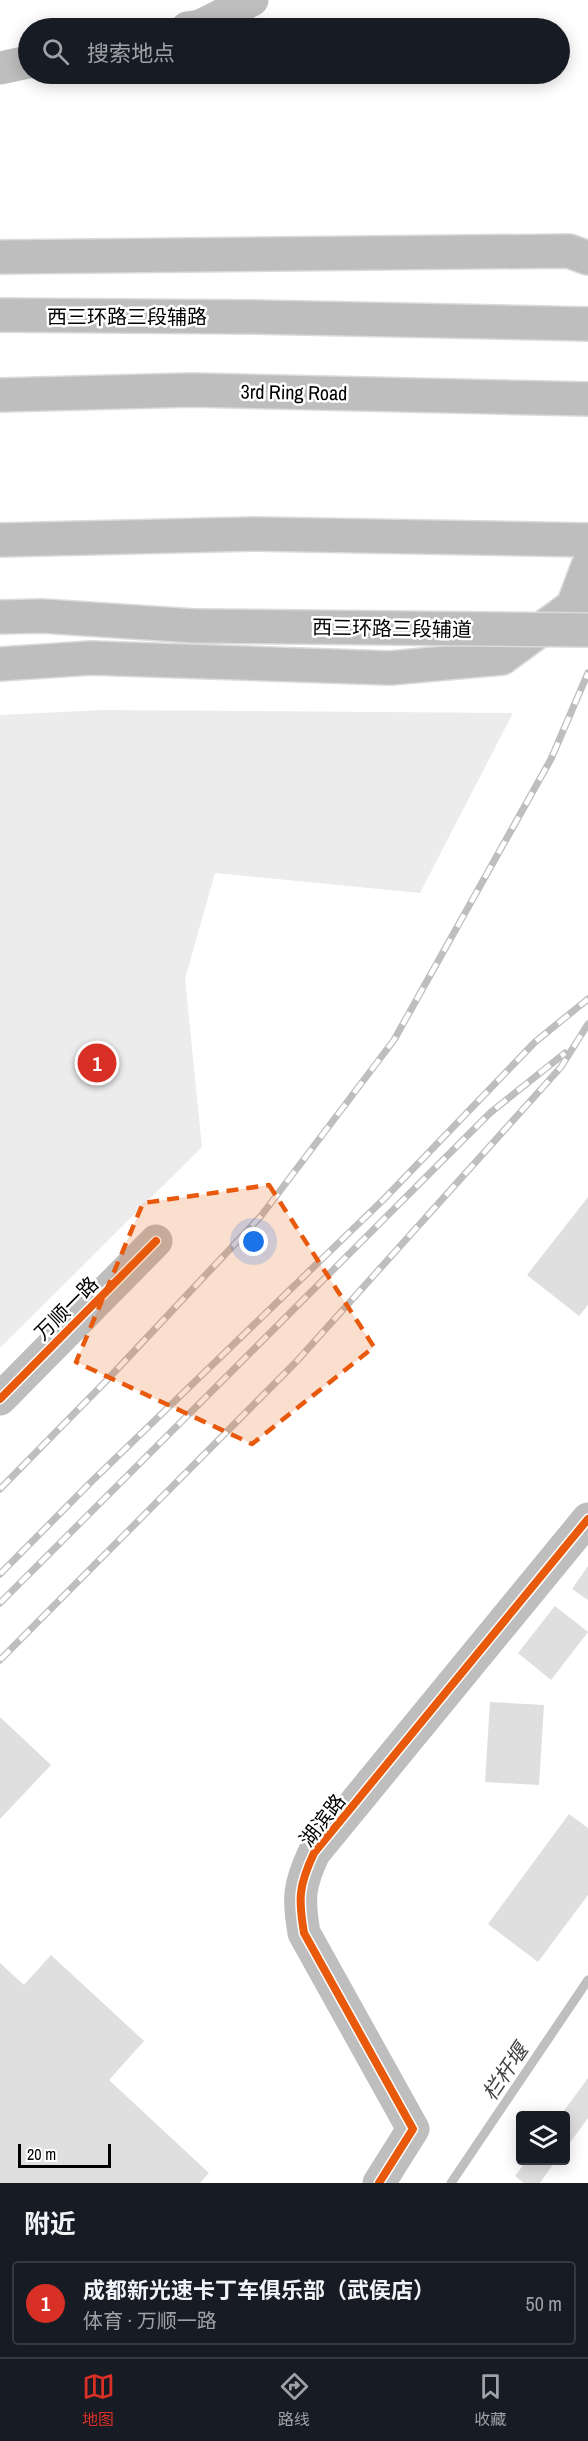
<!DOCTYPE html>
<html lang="zh">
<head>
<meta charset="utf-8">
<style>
	:root { --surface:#171b24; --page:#20242c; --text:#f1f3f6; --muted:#9ea1a6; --line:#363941; --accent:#d93025 }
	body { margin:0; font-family:"Archivo Narrow","Noto Sans SC",sans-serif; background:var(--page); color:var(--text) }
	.controls { position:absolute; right:18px; bottom:18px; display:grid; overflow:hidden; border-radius:6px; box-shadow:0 3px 15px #0003 }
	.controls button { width:54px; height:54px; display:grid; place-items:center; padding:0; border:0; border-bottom:2px solid var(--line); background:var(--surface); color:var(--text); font:30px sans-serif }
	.scale { position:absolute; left:18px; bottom:15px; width:93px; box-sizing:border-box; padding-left:6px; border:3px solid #000; border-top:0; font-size:16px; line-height:21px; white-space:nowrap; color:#000; -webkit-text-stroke:4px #fff; paint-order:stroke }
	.you { position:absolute; left:254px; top:1242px; width:21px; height:21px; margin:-15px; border:4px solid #fff; border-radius:50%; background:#1a73e8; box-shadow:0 0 0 9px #1a73e833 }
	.badge { display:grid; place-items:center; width:39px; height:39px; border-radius:50%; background:var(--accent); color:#fff; font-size:20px; font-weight:700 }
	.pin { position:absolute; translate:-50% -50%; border:3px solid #fff; box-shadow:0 2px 6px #0006 }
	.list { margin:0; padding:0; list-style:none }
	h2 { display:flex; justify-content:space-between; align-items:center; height:78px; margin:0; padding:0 24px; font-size:26px }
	h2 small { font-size:20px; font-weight:400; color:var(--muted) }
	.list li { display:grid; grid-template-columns:39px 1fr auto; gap:18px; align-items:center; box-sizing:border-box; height:84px; margin:0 12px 12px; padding:0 12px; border:2px solid var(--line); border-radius:6px }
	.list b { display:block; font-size:22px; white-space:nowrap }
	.list p { margin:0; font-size:20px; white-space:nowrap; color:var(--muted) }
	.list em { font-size:20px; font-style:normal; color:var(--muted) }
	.icon { flex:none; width:33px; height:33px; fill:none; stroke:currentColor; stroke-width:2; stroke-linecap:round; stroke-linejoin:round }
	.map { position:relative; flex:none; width:588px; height:2183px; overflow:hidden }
	.search { position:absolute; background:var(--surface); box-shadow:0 3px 15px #0003; left:18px; right:18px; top:18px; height:66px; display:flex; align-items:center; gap:15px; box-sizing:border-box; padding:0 21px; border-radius:33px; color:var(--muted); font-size:22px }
	.sheet { height:174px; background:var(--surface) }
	nav { display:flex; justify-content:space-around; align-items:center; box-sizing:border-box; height:84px; border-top:2px solid var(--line); background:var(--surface); font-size:16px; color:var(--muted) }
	nav a { display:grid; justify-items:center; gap:3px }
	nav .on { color:var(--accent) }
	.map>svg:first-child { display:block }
</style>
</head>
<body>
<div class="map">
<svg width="588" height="2183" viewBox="0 0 588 2183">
	<rect width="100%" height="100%" fill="#fff"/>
	<polygon fill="#ececec" points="103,710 513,713 420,893 215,873 185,979 202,1147 0,1348 0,715"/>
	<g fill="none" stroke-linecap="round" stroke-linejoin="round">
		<polyline stroke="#bfbfbf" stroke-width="9" points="451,2183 588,1980"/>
	</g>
	<g fill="#dfdfdf">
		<polygon points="588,1197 588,1305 579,1316 527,1275"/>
		<polygon points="588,1566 588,1600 572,1589"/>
		<polygon points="555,1606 588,1632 551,1680 518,1653"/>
		<polygon points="490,1702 544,1705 539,1785 485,1782"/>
		<polygon points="0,1717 51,1765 0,1819"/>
		<polygon points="569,1814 588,1828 588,1895 538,1962 488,1924"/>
		<polygon points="51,1955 144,2041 109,2080 209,2173 200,2183 0,2183 0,1963 24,1985"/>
		<polygon points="588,2078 588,2118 566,2148 566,2116 560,2116"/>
		<polygon points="527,2160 556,2160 540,2183 524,2183 515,2176"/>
	</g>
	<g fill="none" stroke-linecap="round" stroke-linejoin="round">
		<g stroke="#dbdbdb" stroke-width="36">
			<g id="major">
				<polyline points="0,257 569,251 588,258"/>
				<polyline points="0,315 254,317 588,324"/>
				<polyline points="0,617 42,616 195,626"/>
				<polyline points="0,664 91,658 390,668 502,658 573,606 588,566"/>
			</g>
		</g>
		<g stroke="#dbdbdb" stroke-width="36">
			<g id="highway">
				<polyline points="0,395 192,390 588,399"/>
				<polyline points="0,540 254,534 588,540"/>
			</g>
		</g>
		<g stroke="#bebebe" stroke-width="33">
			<polyline points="187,28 200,26 252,0"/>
			<polyline points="0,68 28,62"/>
			<polyline points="0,1399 156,1241"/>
			<path d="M379,2183L413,2129L304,1933C298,1898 299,1885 314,1853L588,1519"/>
		</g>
		<use href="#major" stroke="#bebebe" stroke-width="33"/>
		<use href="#highway" stroke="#bebebe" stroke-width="33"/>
		<g stroke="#bebebe" stroke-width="7">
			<g id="rail">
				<polyline points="0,1489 107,1380 261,1216 394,1040 551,759 588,673"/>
				<polyline points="0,1574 91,1482 384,1199 535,1042 588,999"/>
				<polyline points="0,1603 490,1113 565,1053"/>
				<polyline points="0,1660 296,1362 561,1067 588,1024"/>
			</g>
		</g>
		<use href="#rail" stroke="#fff" stroke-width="4.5" stroke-dasharray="14" stroke-linecap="butt"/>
		<g stroke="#dbdbdb" stroke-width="36" stroke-linecap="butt">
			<polyline id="major-bridge" points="195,626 588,630"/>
		</g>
		<use href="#major-bridge" stroke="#bebebe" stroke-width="33"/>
		<g stroke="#fff" stroke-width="11">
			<g id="cycleway">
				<polyline points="0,1399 156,1241"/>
				<path d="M379,2183L413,2129L304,1933C298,1898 299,1885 314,1853L588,1519"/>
			</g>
		</g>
		<use href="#cycleway" stroke="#e8590c" stroke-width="8"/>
	</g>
	<path fill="#e8590c" fill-opacity="0.2" stroke="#e8590c" stroke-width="4.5" stroke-dasharray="12 8" stroke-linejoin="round" d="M269,1185L374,1347L252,1444L76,1362L143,1203Z"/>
	<g text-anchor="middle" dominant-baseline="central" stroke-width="5" stroke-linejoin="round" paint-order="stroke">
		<g font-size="20" fill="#000" stroke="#fff">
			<text x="127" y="316">西三环路三段辅路</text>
			<text transform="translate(294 392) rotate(1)">3rd Ring Road</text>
			<text transform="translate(392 628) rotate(1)">西三环路三段辅道</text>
			<text transform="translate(66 1308) rotate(-45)">万顺一路</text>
			<text transform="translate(322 1820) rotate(-52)">湖滨路</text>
		</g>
		<g font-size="21" font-style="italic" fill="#444" stroke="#fff">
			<text transform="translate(505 2072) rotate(-56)">栏杆堰</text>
		</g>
	</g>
</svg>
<div class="controls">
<button><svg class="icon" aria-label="layers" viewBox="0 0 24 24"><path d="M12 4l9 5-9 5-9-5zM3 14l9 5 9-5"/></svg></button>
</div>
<div class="scale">20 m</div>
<div class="you"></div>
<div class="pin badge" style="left:97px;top:1063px">1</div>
<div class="search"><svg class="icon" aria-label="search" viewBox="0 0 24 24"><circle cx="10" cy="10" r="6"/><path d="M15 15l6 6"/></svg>搜索地点</div>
</div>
<section class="sheet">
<h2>附近<small></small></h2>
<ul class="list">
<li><span class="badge">1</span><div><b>成都新光速卡丁车俱乐部（武侯店）</b><p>体育 · 万顺一路</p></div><em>50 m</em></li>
</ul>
</section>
<nav>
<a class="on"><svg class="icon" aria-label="map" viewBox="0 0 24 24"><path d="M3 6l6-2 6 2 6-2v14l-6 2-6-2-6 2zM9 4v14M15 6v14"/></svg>地图</a>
<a><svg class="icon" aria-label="directions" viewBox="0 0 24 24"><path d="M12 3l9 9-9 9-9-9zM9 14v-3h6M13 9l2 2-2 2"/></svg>路线</a>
<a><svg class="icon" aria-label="saved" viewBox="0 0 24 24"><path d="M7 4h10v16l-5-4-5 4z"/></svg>收藏</a>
</nav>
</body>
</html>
